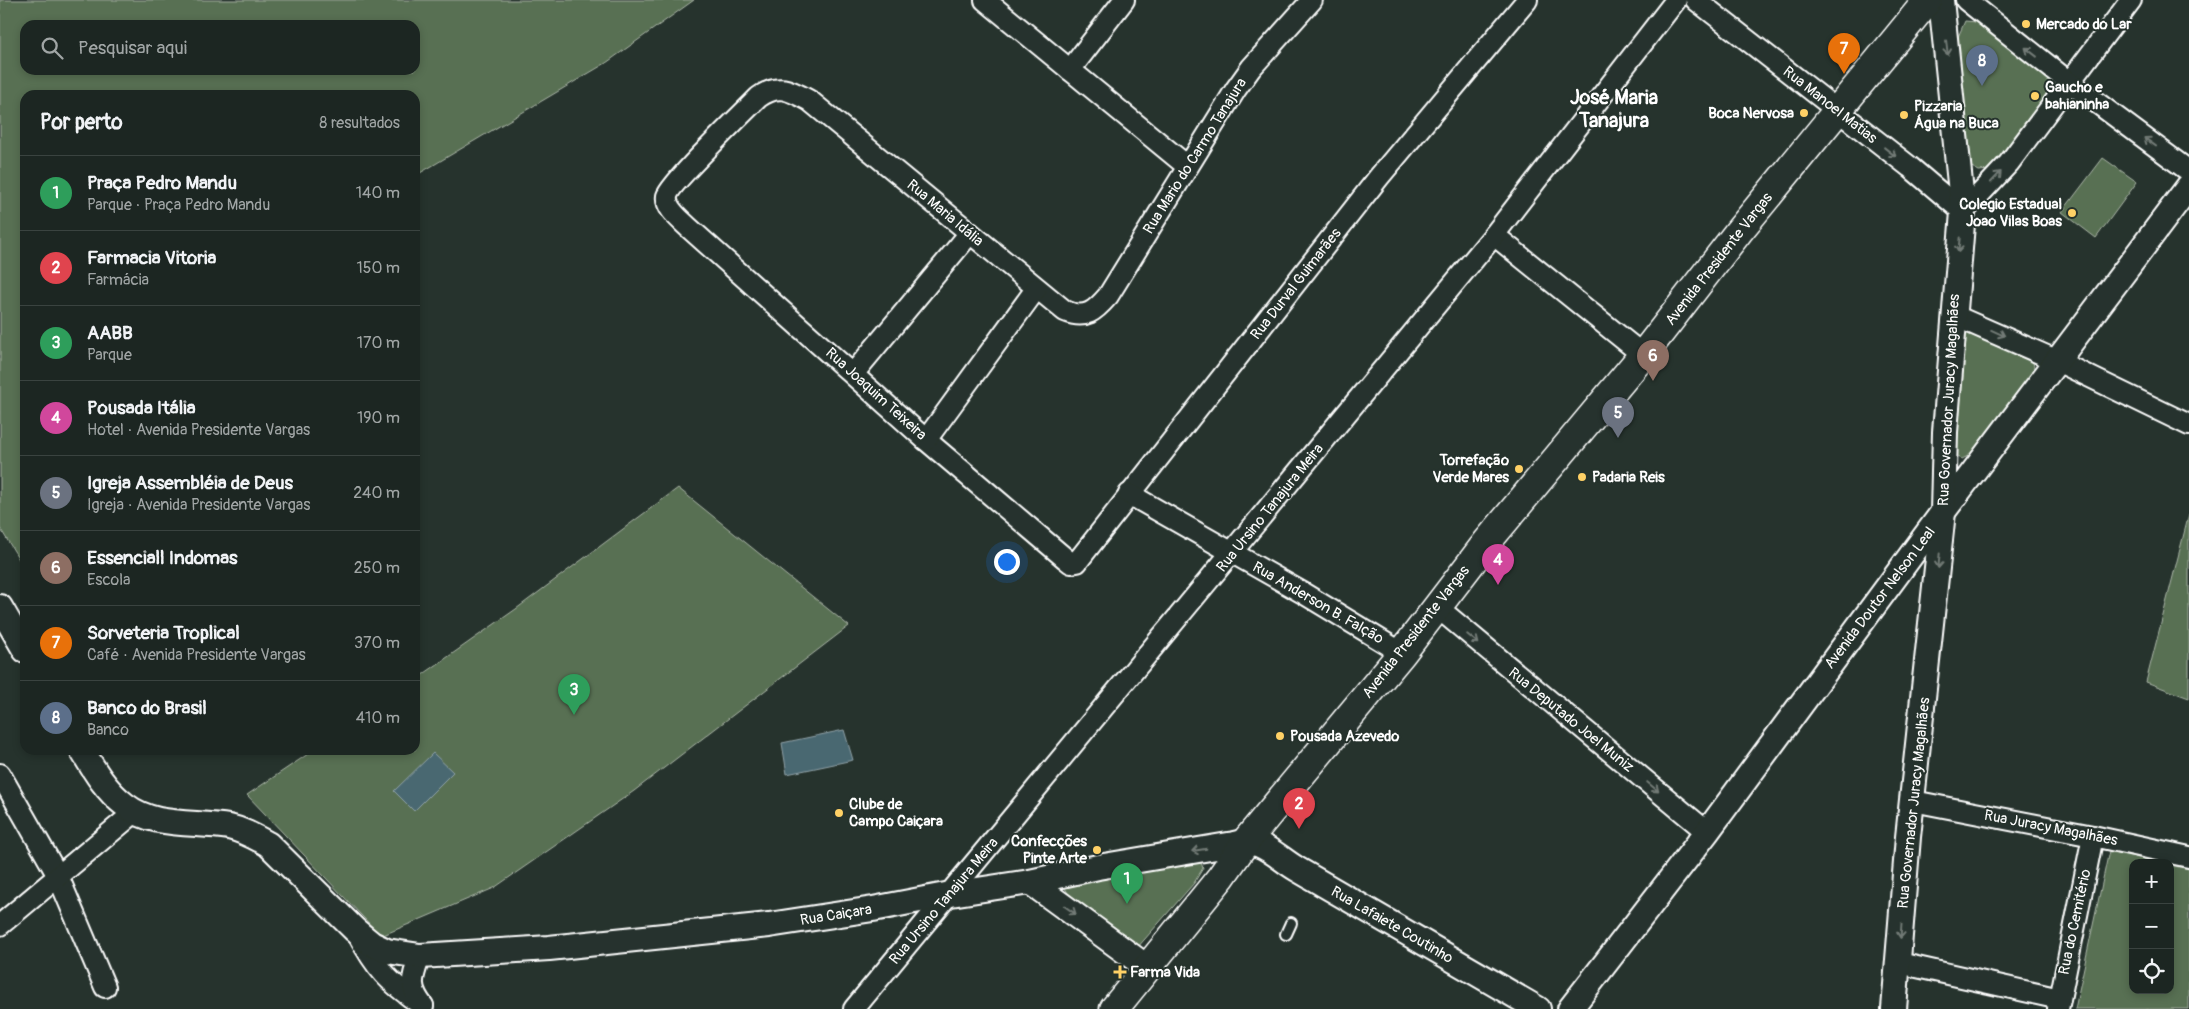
<!DOCTYPE html>
<html lang="pt">
<head>
<meta charset="utf-8">
<style>
	:root { --surface:#1c2622; --page:#252e2a; --text:#f1f3f6; --muted:#a0a5a5; --line:#3a4340; --accent:#ffd166 }
	body { margin:0; font-family:Pangolin,sans-serif; background:var(--page); color:var(--text) }
	.controls { position:absolute; right:15px; bottom:15px; display:grid; overflow:hidden; border-radius:10px; box-shadow:0 2px 8px #0003 }
	.controls button { width:45px; height:45px; display:grid; place-items:center; padding:0; border:0; border-bottom:1px solid var(--line); background:var(--surface); color:var(--text); font:25px sans-serif }
	.you { position:absolute; left:1006px; top:561px; width:18px; height:18px; margin:-12px; border:4px solid #fff; border-radius:50%; background:#1a73e8; box-shadow:0 0 0 8px #1a73e833 }
	.badge { display:grid; place-items:center; width:32px; height:32px; border-radius:50%; background:var(--accent); color:#fff; font-size:16px; font-weight:700 }
	.pin { position:absolute; translate:-50% -41px; filter:drop-shadow(0 1px 2px #0008) }
	.pin::after { content:''; position:absolute; top:26px; width:18px; height:15px; background:inherit; clip-path:polygon(0 0,100% 0,50% 100%) }
	.list { margin:0; padding:0; list-style:none }
	h2 { display:flex; justify-content:space-between; align-items:center; height:65px; margin:0; padding:0 20px; font-size:21px }
	h2 small { font-size:16px; font-weight:400; color:var(--muted) }
	.list li { display:grid; grid-template-columns:32px 1fr auto; gap:15px; align-items:center; box-sizing:border-box; height:75px; padding:0 20px; border-top:1px solid var(--line) }
	.list b { display:block; font-size:19px; white-space:nowrap }
	.list p { margin:0; font-size:16px; white-space:nowrap; color:var(--muted) }
	.list em { font-size:16px; font-style:normal; color:var(--muted) }
	.icon { flex:none; width:28px; height:28px; fill:none; stroke:currentColor; stroke-width:2; stroke-linecap:round; stroke-linejoin:round }
	.map { position:relative; flex:none; width:2189px; height:1009px; overflow:hidden }
	.search { position:absolute; background:var(--surface); box-shadow:0 2px 8px #0003; left:20px; top:20px; width:400px; height:55px; display:flex; align-items:center; gap:12px; box-sizing:border-box; padding:0 18px; border-radius:15px; color:var(--muted); font-size:19px }
	.panel { position:absolute; background:var(--surface); box-shadow:0 2px 8px #0003; left:20px; top:90px; width:400px; height:665px; border-radius:15px }
	.map>svg:first-child { display:block }
</style>
</head>
<body>
<div class="map">
<svg width="2189" height="1009" viewBox="0 0 2189 1009">
	<rect width="100%" height="100%" fill="#26332d"/>
	<filter id="ink" filterUnits="userSpaceOnUse"><feTurbulence type="fractalNoise" baseFrequency=".02" numOctaves="2"/><feDisplacementMap in="SourceGraphic" scale="10" xChannelSelector="R" yChannelSelector="G"/><feConvolveMatrix kernelMatrix="1 2 1 2 8 2 1 2 1" color-interpolation-filters="sRGB"/></filter>
	<g filter="url(#ink)">
		<g fill="#586f53" stroke="#acb7a9" fill-rule="evenodd">
			<path d="M0,0H694L606,63L415,176V95H25V569L0,528ZM25,25H415V70H25Z"/>
			<polygon points="1965,21 1977,22 2056,83 2049,101 1990,170 1979,171 1968,165 1966,119 1958,37"/>
			<polygon points="2103,158 2137,182 2096,238 2062,212"/>
			<polygon points="1967,331 2032,357 2035,372 1974,453 1962,459 1956,456 1957,440 1963,336"/>
			<polygon points="678,488 849,626 634,791 494,888 381,936 247,795 314,750 415,750 415,680 516,609"/>
			<polygon points="2189,514 2189,698 2146,682"/>
			<polygon points="2109,851 2160,863 2133,863 2133,990 2170,990 2170,865 2189,869 2189,1009 2075,1009"/>
			<polygon points="1200,860 1203,868 1194,883 1137,948 1115,934 1068,893 1063,885 1079,880 1131,874"/>
		</g>
		<g fill="#4a6771" stroke="#92a4aa">
			<polygon points="844,730 853,760 787,774 782,743"/>
			<polygon points="433,753 453,772 414,811 394,791"/>
		</g>
		<g fill="none" stroke-linecap="round" stroke-linejoin="round">
			<g stroke="#fff" stroke-width="14">
				<polyline id="service" points="1286,934 1291,923"/>
			</g>
			<g stroke="#fff" stroke-width="24">
				<g id="minor">
					<polyline points="985,0 1187,166"/>
					<path d="M1312,0L1251,68L1236,89L1108,296C1095,311 1086,320 1065,311L810,101C790,90 779,83 759,97C745,111 670,184 667,196C665,208 680,219 688,227L926,440L1066,559L1071,563L1077,562L1379,177L1527,0"/>
					<polyline points="1696,0 1910,167 1963,212 2009,163 2131,0"/>
					<polyline points="1966,0 2069,82 2189,171"/>
					<polyline points="1070,70 1124,0"/>
					<polyline points="1494,235 1643,355"/>
					<polyline points="1953,315 2051,358 2189,425"/>
					<polyline points="853,374 970,233"/>
					<polyline points="926,440 1036,289"/>
					<polyline points="1129,494 1303,593 1402,653"/>
					<polyline points="1437,607 1707,832"/>
					<polyline points="0,774 58,876 105,987"/>
					<polyline points="1913,801 2093,836 2189,857"/>
					<polyline points="0,925 135,812"/>
					<path d="M356,931C376,969 388,982 423,1006"/>
					<path d="M420,956C412,979 408,986 423,1006"/>
					<polyline points="1899,963 2060,999"/>
					<polyline points="854,1009 1494,235 1676,0"/>
					<polyline points="2058,1009 2093,836"/>
				</g>
			</g>
			<g stroke="#fff" stroke-width="28">
				<g id="tertiary">
					<polyline points="0,607 25,650"/>
					<path d="M82,750C94,770 106,791 125,805C154,828 194,821 229,827C243,830 255,837 268,844L355,930L372,944L387,951L420,956L549,948L769,925L873,909L951,894L1030,882L1098,867L1234,844C1260,836 1275,856 1297,869L1538,1009"/>
					<polyline points="1030,882 1148,968"/>
					<polyline points="1570,1009 1707,832 1943,512 2189,186"/>
					<polyline points="1894,1009 1908,837 1943,512 1945,432 1963,212 1941,0"/>
				</g>
			</g>
			<g stroke="#fff" stroke-width="31">
				<polyline id="primary" points="1114,1009 1221,877 1247,840 1402,653 1487,542 1643,355 1739,231 1928,0"/>
			</g>
			<use href="#service" stroke="#26332d" stroke-width="10"/>
			<use href="#minor" stroke="#26332d" stroke-width="20"/>
			<use href="#tertiary" stroke="#26332d" stroke-width="24"/>
			<use href="#primary" stroke="#26332d" stroke-width="28"/>
		</g>
		<defs><path id="oneway-shaft" d="M-6 0H5M1.5-3L5.5 0L1.5 3" fill="none" stroke-width="1.6" stroke-linecap="round" stroke-linejoin="round" transform="scale(1.25)"/></defs>
		<g stroke="#727a76">
			<use href="#oneway-shaft" transform="translate(1947 48) rotate(83)"/>
			<use href="#oneway-shaft" transform="translate(2031 52) rotate(-142)"/>
			<use href="#oneway-shaft" transform="translate(2150 142) rotate(-144)"/>
			<use href="#oneway-shaft" transform="translate(1890 152) rotate(38)"/>
			<use href="#oneway-shaft" transform="translate(1996 177) rotate(-47)"/>
			<use href="#oneway-shaft" transform="translate(1959 245) rotate(95)"/>
			<use href="#oneway-shaft" transform="translate(1998 333) rotate(24)"/>
			<use href="#oneway-shaft" transform="translate(1939 561) rotate(95)"/>
			<use href="#oneway-shaft" transform="translate(1473 639) rotate(39)"/>
			<use href="#oneway-shaft" transform="translate(1653 787) rotate(40)"/>
			<use href="#oneway-shaft" transform="translate(1199 850) rotate(170)"/>
			<use href="#oneway-shaft" transform="translate(1070 910) rotate(35)"/>
			<use href="#oneway-shaft" transform="translate(1901 931) rotate(94)"/>
		</g>
	</g>
	<g fill="#ffd166" stroke="#26332d" stroke-width="2">
		<circle cx="2026" cy="24" r="5"/>
		<circle cx="2035" cy="96" r="5"/>
		<circle cx="1804" cy="113" r="5"/>
		<circle cx="1904" cy="115" r="5"/>
		<circle cx="2072" cy="213" r="5"/>
		<circle cx="1519" cy="469" r="5"/>
		<circle cx="1582" cy="477" r="5"/>
		<circle cx="1280" cy="736" r="5"/>
		<circle cx="839" cy="813" r="5"/>
		<circle cx="1097" cy="850" r="5"/>
		<path d="M1117.5 964.5h5v5h5v5h-5v5h-5v-5h-5v-5h5z"/>
	</g>
	<g text-anchor="middle" dominant-baseline="central" stroke-width="4" stroke-linejoin="round" paint-order="stroke">
		<g font-size="15" font-weight="bold" fill="#fff" stroke="#26332d" text-anchor="start">
			<text x="2036" y="24">Mercado do Lar</text>
			<text x="2045" y="87">Gaucho e<tspan x="2045" dy="17">bahianinha</tspan></text>
			<text x="1914" y="106">Pizzaria<tspan x="1914" dy="17">Água na Buca</tspan></text>
			<text x="1794" y="113" text-anchor="end">Boca Nervosa</text>
			<text x="2062" y="204" text-anchor="end">Colegio Estadual<tspan x="2062" dy="17">Joao Vilas Boas</tspan></text>
			<text x="1509" y="460" text-anchor="end">Torrefação<tspan x="1509" dy="17">Verde Mares</tspan></text>
			<text x="1592" y="477">Padaria Reis</text>
			<text x="1290" y="736">Pousada Azevedo</text>
			<text x="849" y="804">Clube de<tspan x="849" dy="17">Campo Caiçara</tspan></text>
			<text x="1087" y="841" text-anchor="end">Confecções<tspan x="1087" dy="17">Pinte Arte</tspan></text>
			<text x="1130" y="972">Farma Vida</text>
		</g>
		<g font-size="15" fill="#fff" stroke="#26332d">
			<text transform="translate(1830 105) rotate(38)">Rua Manoel Matias</text>
			<text transform="translate(1195 156) rotate(-58)">Rua Mario do Carmo Tanajura</text>
			<text transform="translate(945 213) rotate(40)">Rua Maria Idália</text>
			<text transform="translate(1719 259) rotate(-52)">Avenida Presidente Vargas</text>
			<text transform="translate(1296 284) rotate(-52)">Rua Durval Guimarães</text>
			<text transform="translate(876 394) rotate(42)">Rua Joaquim Teixeira</text>
			<text transform="translate(1949 400) rotate(-87)">Rua Governador Juracy Magalhães</text>
			<text transform="translate(1270 508) rotate(-51)">Rua Ursino Tanajura Meira</text>
			<text transform="translate(1880 598) rotate(-53)">Avenida Doutor Nelson Leal</text>
			<text transform="translate(1318 603) rotate(30)">Rua Anderson B. Falção</text>
			<text transform="translate(1416 632) rotate(-52)">Avenida Presidente Vargas</text>
			<text transform="translate(1571 720) rotate(39)">Rua Deputado Joel Muniz</text>
			<text transform="translate(1914 803) rotate(-84)">Rua Governador Juracy Magalhães</text>
			<text transform="translate(2051 828) rotate(11)">Rua Juracy Magalhães</text>
			<text transform="translate(944 901) rotate(-50)">Rua Ursino Tanajura Meira</text>
			<text transform="translate(836 915) rotate(-9)">Rua Caiçara</text>
			<text transform="translate(2075 922) rotate(-78)">Rua do Cemitério</text>
			<text transform="translate(1392 925) rotate(30)">Rua Lafaiete Coutinho</text>
		</g>
		<g font-size="20" font-weight="bold" fill="#fff" stroke="#26332d">
			<text x="1614" y="97">José Maria<tspan x="1614" dy="23">Tanajura</tspan></text>
		</g>
	</g>
</svg>
<div class="controls">
<button>+</button>
<button>−</button>
<button><svg class="icon" aria-label="locate" viewBox="0 0 24 24"><circle cx="12" cy="12" r="6"/><path d="M12 2v4M12 18v4M2 12h4M18 12h4"/></svg></button>
</div>
<div class="you"></div>
<div class="pin badge" style="left:1127px;top:904px;background:#2e9e5b">1</div>
<div class="pin badge" style="left:1299px;top:829px;background:#e0444e">2</div>
<div class="pin badge" style="left:574px;top:715px;background:#2e9e5b">3</div>
<div class="pin badge" style="left:1498px;top:585px;background:#d1479c">4</div>
<div class="pin badge" style="left:1618px;top:438px;background:#6b7280">5</div>
<div class="pin badge" style="left:1653px;top:381px;background:#8d6e63">6</div>
<div class="pin badge" style="left:1844px;top:74px;background:#e8710a">7</div>
<div class="pin badge" style="left:1982px;top:86px;background:#5c6f8a">8</div>
<div class="search"><svg class="icon" aria-label="search" viewBox="0 0 24 24"><circle cx="10" cy="10" r="6"/><path d="M15 15l6 6"/></svg>Pesquisar aqui</div>
<section class="panel">
<h2>Por perto<small>8 resultados</small></h2>
<ul class="list">
<li><span class="badge" style="background:#2e9e5b">1</span><div><b>Praça Pedro Mandu</b><p>Parque · Praça Pedro Mandu</p></div><em>140 m</em></li>
<li><span class="badge" style="background:#e0444e">2</span><div><b>Farmacia Vitoria</b><p>Farmácia</p></div><em>150 m</em></li>
<li><span class="badge" style="background:#2e9e5b">3</span><div><b>AABB</b><p>Parque</p></div><em>170 m</em></li>
<li><span class="badge" style="background:#d1479c">4</span><div><b>Pousada Itália</b><p>Hotel · Avenida Presidente Vargas</p></div><em>190 m</em></li>
<li><span class="badge" style="background:#6b7280">5</span><div><b>Igreja Assembléia de Deus</b><p>Igreja · Avenida Presidente Vargas</p></div><em>240 m</em></li>
<li><span class="badge" style="background:#8d6e63">6</span><div><b>Essenciall Indomas</b><p>Escola</p></div><em>250 m</em></li>
<li><span class="badge" style="background:#e8710a">7</span><div><b>Sorveteria Troplical</b><p>Café · Avenida Presidente Vargas</p></div><em>370 m</em></li>
<li><span class="badge" style="background:#5c6f8a">8</span><div><b>Banco do Brasil</b><p>Banco</p></div><em>410 m</em></li>
</ul>
</section>
</div>
</body>
</html>
